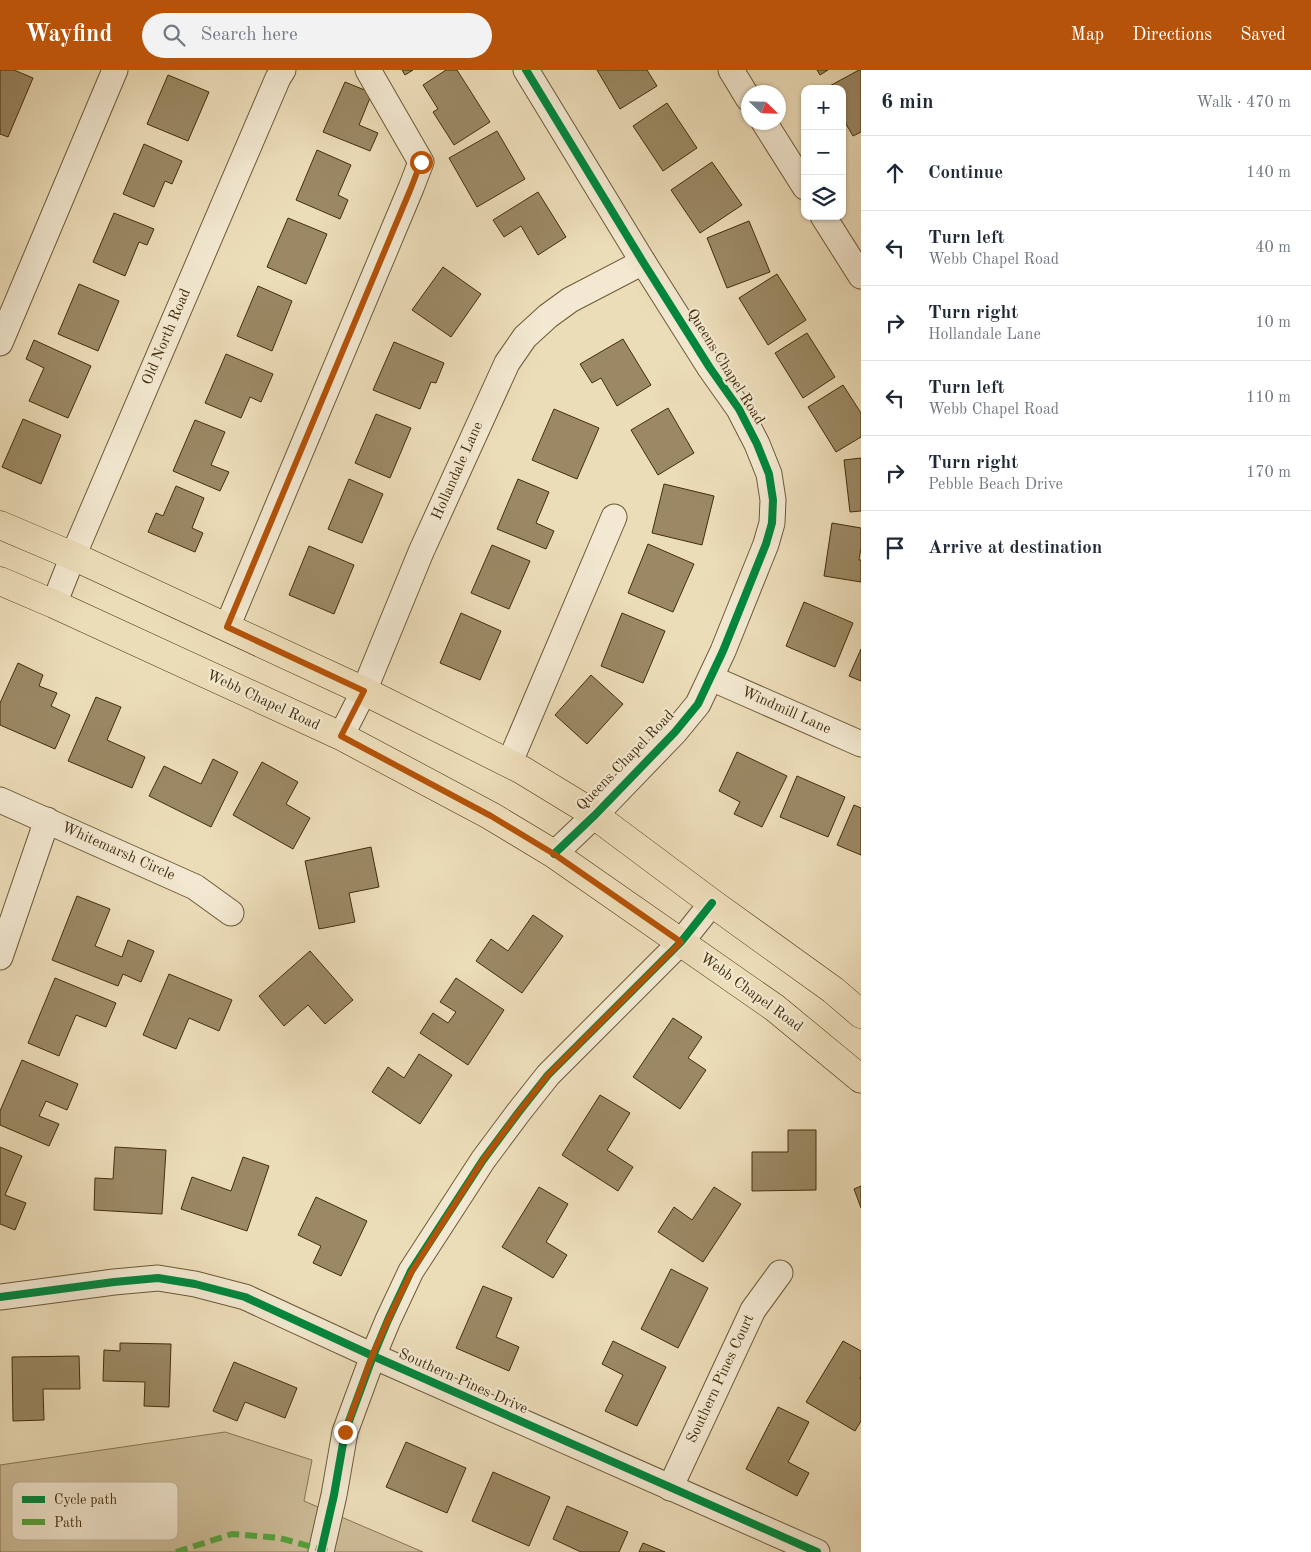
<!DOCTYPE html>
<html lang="en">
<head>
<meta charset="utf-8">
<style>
	:root { --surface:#fff; --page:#f2f2f3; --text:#1f2937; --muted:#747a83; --line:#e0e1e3; --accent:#b45309 }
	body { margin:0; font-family:"Old Standard TT",serif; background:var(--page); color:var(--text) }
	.controls { position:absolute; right:15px; top:15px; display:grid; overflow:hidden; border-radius:10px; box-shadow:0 1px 4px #0004 }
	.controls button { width:45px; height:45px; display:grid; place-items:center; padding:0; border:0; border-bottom:1px solid var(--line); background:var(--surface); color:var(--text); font:25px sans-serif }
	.compass { position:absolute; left:741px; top:15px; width:45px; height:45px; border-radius:50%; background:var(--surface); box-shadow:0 1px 4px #0004; rotate:113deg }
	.stop { position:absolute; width:15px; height:15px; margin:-11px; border:4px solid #b45309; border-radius:50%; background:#fff }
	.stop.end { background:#b45309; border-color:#fff; box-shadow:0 1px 5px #0008 }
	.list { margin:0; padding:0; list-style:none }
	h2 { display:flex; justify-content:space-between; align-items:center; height:65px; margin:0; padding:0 20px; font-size:21px }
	h2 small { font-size:16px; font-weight:400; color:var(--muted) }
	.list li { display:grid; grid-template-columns:32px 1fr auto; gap:15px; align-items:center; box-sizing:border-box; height:75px; padding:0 20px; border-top:1px solid var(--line) }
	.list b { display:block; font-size:19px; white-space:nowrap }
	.list p { margin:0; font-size:16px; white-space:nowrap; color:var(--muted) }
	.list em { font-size:16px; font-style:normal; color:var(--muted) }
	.icon { flex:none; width:28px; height:28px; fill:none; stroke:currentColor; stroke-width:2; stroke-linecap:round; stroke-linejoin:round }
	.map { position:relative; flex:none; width:861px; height:1482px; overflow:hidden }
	header { display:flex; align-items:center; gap:30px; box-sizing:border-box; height:70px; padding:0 25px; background:var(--accent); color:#fff }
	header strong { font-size:24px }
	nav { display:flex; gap:28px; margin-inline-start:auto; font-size:18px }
	.search { width:350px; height:45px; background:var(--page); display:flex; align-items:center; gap:12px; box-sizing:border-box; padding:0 18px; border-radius:28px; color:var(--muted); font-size:19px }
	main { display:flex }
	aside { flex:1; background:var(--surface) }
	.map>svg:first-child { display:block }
</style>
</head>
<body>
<header>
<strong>Wayfind</strong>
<div class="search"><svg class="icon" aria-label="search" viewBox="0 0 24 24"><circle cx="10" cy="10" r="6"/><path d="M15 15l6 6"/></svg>Search here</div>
<nav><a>Map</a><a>Directions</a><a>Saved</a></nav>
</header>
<main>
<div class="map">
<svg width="861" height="1482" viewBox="0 0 861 1482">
	<rect width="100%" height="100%" fill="#ecddb9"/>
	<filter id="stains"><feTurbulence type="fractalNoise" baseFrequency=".004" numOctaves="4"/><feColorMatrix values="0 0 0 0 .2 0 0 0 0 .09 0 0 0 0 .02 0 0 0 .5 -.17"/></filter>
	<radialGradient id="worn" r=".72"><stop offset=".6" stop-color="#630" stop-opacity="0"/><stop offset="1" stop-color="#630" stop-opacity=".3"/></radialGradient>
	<polygon fill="#cfbf9b" stroke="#897652" points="225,1362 312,1390 304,1431 423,1482 0,1482 0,1395"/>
	<g fill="#9b8965" stroke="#432d0a">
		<polygon points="0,0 14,0 33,8 8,67 0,64"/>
		<polygon points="402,0 413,0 405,5"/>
		<polygon points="446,0 457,0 490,52 454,75 433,42 438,39 423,15"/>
		<polygon points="597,0 647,0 657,16 620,39"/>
		<polygon points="817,0 828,0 820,5"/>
		<polygon points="859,0 861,0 861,62 853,66 842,47 842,19 826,18"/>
		<polygon points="168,5 209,22 188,71 147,54"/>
		<polygon points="345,12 372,23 359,55 378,63 370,81 323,62"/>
		<polygon points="667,33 697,78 663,101 633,56"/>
		<polygon points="497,61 525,109 477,137 449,88"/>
		<polygon points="144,74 182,91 172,114 165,111 154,137 123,124"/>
		<polygon points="317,80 351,95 338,125 348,130 340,149 296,130"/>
		<polygon points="712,92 742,135 700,163 671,120"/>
		<polygon points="538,122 566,167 538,185 521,156 504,167 493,150"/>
		<polygon points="114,143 154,159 147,175 139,172 125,206 93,192"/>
		<polygon points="288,148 327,164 306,214 267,197"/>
		<polygon points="749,151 770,202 727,218 707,168"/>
		<polygon points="443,197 481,224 451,267 412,240"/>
		<polygon points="777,204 806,250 768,275 739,228"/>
		<polygon points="79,214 119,231 98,281 58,264"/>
		<polygon points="258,216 292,231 272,281 237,266"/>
		<polygon points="807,263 835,307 803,328 775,283"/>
		<polygon points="623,269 651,315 617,336 601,308 592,313 580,294"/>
		<polygon points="34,270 91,296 68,348 29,331 44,298 26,289"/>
		<polygon points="394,272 444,293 436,313 431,312 420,339 373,320"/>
		<polygon points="226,284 273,304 261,332 250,327 241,348 205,333"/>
		<polygon points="843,315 861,343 861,367 836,382 808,337"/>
		<polygon points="668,338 694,383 658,405 631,360"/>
		<polygon points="554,339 599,358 577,409 532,390"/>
		<polygon points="376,344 411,358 390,408 355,393"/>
		<polygon points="23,349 61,365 41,414 2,397"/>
		<polygon points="195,350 225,362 211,395 229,402 220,421 173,401"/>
		<polygon points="861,388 861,441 850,442 844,390"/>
		<polygon points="349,409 383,424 362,473 328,459"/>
		<polygon points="518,409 549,422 536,453 554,461 546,479 497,459"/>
		<polygon points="664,414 714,426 702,475 652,463"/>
		<polygon points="176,416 204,428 192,458 203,463 195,482 148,462 156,443 163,446"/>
		<polygon points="832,453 861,458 861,478 859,490 861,490 861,512 824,506"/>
		<polygon points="648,474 694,494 673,542 628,523"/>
		<polygon points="492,475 530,491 509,539 471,523"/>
		<polygon points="309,476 354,495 334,544 289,525"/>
		<polygon points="804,532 853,553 835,597 786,576"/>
		<polygon points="461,543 501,561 480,610 440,593"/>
		<polygon points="622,543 665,561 643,613 601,596"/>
		<polygon points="861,579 861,611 849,606"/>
		<polygon points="18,593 43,605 39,616 57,623 51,636 70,645 55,679 0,655 0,633"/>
		<polygon points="591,605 623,634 587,674 555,645"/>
		<polygon points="96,627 121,637 107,670 145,687 132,718 68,691"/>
		<polygon points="737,682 787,706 762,757 734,744 740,732 719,721"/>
		<polygon points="213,689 238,702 211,757 149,726 164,696 201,714"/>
		<polygon points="262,692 298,712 286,734 310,748 293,779 233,745"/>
		<polygon points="797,706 845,727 828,767 780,747"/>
		<polygon points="854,735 861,738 861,785 837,775"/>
		<polygon points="371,777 379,817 349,823 355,852 319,859 305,791"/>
		<polygon points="77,826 110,839 95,876 122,887 128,870 154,881 141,912 123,904 118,916 52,890"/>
		<polygon points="533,845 563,866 522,923 476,891 491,869 508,881"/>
		<polygon points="310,881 353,930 325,954 308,935 284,956 259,926"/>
		<polygon points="169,904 232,930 219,961 189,948 176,979 143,965"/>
		<polygon points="55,908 116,933 106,957 76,945 59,986 28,973"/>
		<polygon points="456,908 504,940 468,995 420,963 433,943 448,953 456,942 440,932"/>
		<polygon points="673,948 702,967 688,988 706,1000 680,1039 633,1007"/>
		<polygon points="419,984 452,1005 420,1054 372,1022 388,997 404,1008"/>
		<polygon points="22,990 78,1014 67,1040 46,1031 39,1046 59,1054 49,1076 0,1055 0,1041"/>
		<polygon points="600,1025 630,1043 607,1080 633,1097 618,1121 562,1085"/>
		<polygon points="788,1060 816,1060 816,1120 752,1121 752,1082 788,1082"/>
		<polygon points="0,1077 22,1086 5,1125 26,1133 15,1160 0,1154"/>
		<polygon points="115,1077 166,1080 162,1144 94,1140 95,1108 113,1109"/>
		<polygon points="243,1087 269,1096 247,1161 181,1139 192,1107 231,1121"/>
		<polygon points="861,1116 861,1138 854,1119"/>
		<polygon points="539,1117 568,1134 546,1172 567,1185 553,1208 502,1177"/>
		<polygon points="714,1117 741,1134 703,1192 658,1162 674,1137 692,1150"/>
		<polygon points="316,1127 367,1151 341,1206 313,1193 321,1176 298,1165"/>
		<polygon points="671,1199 708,1218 678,1278 641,1259"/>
		<polygon points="483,1216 512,1228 496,1267 519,1277 509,1301 456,1278"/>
		<polygon points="613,1271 666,1297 637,1356 605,1341 623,1305 602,1294"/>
		<polygon points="843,1271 861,1281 861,1306 860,1308 861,1309 861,1351 855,1361 806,1332"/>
		<polygon points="120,1273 171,1274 169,1337 144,1336 145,1312 103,1311 104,1280 120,1281"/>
		<polygon points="79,1286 80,1319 43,1319 44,1350 13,1351 12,1287"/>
		<polygon points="234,1292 297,1318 285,1348 245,1332 237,1351 213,1341"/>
		<polygon points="778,1337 809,1352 788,1392 809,1403 797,1426 746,1399"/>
		<polygon points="406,1372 466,1398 447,1443 386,1417"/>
		<polygon points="493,1402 550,1427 529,1476 472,1451"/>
		<polygon points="567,1436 628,1462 619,1482 581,1482 553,1469"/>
		<polygon points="643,1473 665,1482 639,1482"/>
	</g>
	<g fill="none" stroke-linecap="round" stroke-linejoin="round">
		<g stroke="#6d5936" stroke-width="27">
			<g id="minor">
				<polyline points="526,0 643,192 710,298 739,339 757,374 769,404 773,430 772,453 766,474 723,581 698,634 675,662 595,745 554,784"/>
				<polyline points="731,0 748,28"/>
				<polyline points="764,52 805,117"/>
				<polyline points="823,146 861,206"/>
				<polyline points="0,273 115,0"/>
				<polyline points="54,534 73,486 278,8 283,0"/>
				<polyline points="227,557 411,118 421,92 368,0"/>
				<polyline points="711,608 861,674"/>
				<polyline points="341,666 364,621 421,482 507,293 525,267 548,246 570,230 643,192"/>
				<polyline points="509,694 614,447"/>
				<polyline points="0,730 195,817 231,843"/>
				<polyline points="0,887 47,750"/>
				<polyline points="0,1227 114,1212 158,1208 195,1214 245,1227 373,1286 817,1482"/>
				<polyline points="670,1418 753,1240 780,1203"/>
				<polyline points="321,1482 334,1425 345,1362 373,1286 388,1250 411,1201 483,1090 518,1043 548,1005 681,872 712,833"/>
			</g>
		</g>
		<g stroke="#432d0a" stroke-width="29">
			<g id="major">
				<polyline points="0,455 73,486 364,621 522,700 586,739 712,833 833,920 861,944"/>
				<polyline points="0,511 54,534 341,666 491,746 554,784 775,938 861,1009"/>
			</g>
		</g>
		<use href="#minor" stroke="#f3e9d2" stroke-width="25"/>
		<use href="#major" stroke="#ecddb9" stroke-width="28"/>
		<polyline stroke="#55a43e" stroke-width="6" stroke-dasharray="12 6" stroke-linecap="butt" points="176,1482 232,1464 280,1468 330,1482"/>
		<g stroke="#f3e9d2" stroke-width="11">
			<g id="cycleway">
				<polyline points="526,0 643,192 710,298 739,339 757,374 769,404 773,430 772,453 766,474 723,581 698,634 675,662 595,745 554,784"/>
				<polyline points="0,1227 114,1212 158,1208 195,1214 245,1227 373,1286 817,1482"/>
				<polyline points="321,1482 334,1425 345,1362 373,1286 388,1250 411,1201 483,1090 518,1043 548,1005 681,872 712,833"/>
			</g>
		</g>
		<use href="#cycleway" stroke="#00873e" stroke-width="8"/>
	</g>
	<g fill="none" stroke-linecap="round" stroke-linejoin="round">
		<polyline stroke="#b45309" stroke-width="6" points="345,1362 372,1286 388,1250 412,1201 483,1090 518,1043 548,1005 681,872 554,784 491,746 341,666 364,621 227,557 411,118 421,92"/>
	</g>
	<g text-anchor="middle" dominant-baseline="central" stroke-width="4.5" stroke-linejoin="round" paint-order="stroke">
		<g font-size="15" fill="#432d0a" stroke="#f3e9d2">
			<text transform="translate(167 267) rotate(-67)">Old North Road</text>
			<text transform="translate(725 297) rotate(58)">Queens Chapel Road</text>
			<text transform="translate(458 401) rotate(-66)">Hollandale Lane</text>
			<text transform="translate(263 631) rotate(25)">Webb Chapel Road</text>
			<text transform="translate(786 641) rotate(24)">Windmill Lane</text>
			<text transform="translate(626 691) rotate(-46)">Queens Chapel Road</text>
			<text transform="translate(118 782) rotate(24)">Whitemarsh Circle</text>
			<text transform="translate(751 923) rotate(36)">Webb Chapel Road</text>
			<text transform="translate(721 1309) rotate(-65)">Southern Pines Court</text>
			<text transform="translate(463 1312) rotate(24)">Southern Pines Drive</text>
		</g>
	</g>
	<rect x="12" y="1412" width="166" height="58" rx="8" fill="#f3e9d2" stroke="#beb196" stroke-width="1"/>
	<rect x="22" y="1426" width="23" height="7" fill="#00873e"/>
	<rect x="22" y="1449" width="23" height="6" fill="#55a43e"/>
	<g font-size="14" fill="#432d0a">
		<text x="54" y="1434">Cycle path</text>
		<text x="54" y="1457">Path</text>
	</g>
	<rect width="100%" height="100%" filter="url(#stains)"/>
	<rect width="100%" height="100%" fill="url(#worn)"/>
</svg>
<div class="controls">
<button>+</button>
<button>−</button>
<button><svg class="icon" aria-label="layers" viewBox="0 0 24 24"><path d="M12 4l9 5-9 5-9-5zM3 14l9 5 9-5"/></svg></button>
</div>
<svg class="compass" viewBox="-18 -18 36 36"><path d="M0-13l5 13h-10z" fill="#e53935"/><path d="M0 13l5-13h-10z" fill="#747a83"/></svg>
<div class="stop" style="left:421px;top:92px"></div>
<div class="stop end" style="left:345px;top:1362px"></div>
</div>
<aside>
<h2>6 min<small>Walk · 470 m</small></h2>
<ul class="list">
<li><svg class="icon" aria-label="ahead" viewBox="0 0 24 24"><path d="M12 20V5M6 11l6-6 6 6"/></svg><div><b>Continue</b></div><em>140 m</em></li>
<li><svg class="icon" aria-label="left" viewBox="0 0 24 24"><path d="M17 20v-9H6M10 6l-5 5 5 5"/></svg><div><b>Turn left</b><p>Webb Chapel Road</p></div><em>40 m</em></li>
<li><svg class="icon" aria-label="right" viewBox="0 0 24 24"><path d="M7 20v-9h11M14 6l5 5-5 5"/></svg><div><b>Turn right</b><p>Hollandale Lane</p></div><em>10 m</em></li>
<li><svg class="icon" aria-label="left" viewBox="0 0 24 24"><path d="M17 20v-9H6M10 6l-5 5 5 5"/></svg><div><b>Turn left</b><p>Webb Chapel Road</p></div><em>110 m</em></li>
<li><svg class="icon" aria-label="right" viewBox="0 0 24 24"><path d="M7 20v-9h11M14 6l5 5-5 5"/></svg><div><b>Turn right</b><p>Pebble Beach Drive</p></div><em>170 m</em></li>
<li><svg class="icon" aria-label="arrive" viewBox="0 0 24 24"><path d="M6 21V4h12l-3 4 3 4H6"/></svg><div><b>Arrive at destination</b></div></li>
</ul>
</aside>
</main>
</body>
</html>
